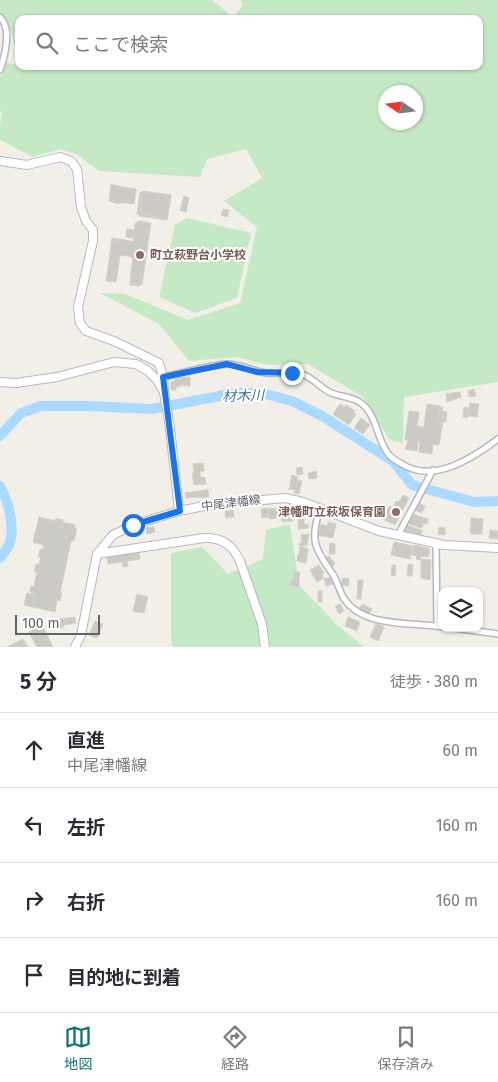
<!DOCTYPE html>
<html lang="ja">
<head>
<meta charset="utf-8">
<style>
	:root { --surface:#fff; --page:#f2f2f3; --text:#2b2b33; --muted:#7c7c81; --line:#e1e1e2; --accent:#0f766e }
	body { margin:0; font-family:"Fira Sans","Noto Sans JP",sans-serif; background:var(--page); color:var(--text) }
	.controls { position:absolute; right:15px; bottom:15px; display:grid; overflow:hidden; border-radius:10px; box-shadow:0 1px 4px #0004 }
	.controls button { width:45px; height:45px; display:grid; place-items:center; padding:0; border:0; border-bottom:1px solid var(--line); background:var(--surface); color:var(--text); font:25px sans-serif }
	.compass { position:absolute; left:378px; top:85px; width:45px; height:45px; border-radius:50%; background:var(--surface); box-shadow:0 1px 4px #0004; rotate:283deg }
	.scale { position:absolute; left:15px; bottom:12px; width:85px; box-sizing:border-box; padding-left:5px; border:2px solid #5f6368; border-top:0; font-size:14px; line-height:18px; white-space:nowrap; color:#5f6368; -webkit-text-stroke:4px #fff; paint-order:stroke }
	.stop { position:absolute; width:15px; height:15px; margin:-11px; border:4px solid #1a73e8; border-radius:50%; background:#fff }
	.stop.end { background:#1a73e8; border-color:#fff; box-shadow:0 1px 5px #0008 }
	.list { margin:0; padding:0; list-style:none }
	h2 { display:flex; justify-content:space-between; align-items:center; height:65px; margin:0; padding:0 20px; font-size:21px }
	h2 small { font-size:16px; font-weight:400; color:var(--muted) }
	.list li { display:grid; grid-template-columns:32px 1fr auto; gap:15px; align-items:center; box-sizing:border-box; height:75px; padding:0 20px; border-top:1px solid var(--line) }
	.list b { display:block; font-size:19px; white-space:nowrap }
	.list p { margin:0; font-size:16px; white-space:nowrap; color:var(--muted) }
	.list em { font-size:16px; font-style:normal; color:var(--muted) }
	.icon { flex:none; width:28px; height:28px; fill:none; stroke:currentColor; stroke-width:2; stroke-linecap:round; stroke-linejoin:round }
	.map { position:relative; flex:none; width:498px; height:647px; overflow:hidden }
	.search { position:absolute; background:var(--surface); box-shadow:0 1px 4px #0004; left:15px; right:15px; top:15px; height:55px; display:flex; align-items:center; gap:12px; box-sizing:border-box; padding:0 18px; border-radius:10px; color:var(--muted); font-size:19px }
	.sheet { height:365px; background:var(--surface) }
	nav { display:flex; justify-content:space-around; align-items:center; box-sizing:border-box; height:70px; border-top:1px solid var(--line); background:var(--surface); font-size:14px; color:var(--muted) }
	nav a { display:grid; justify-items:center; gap:2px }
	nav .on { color:var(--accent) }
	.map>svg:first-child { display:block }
</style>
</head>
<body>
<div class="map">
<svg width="498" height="647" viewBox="0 0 498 647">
	<rect width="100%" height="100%" fill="#f1efe8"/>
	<g fill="#c5e8c5" fill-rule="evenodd">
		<path d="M0,0H212L233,17L243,6L240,0H498V382L404,397L403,444L389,439L363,397L308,364L269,365L236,357L189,361L159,324L100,293L125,294L188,320L240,303L257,227L224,201L262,178L246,149L207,159L200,177L99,171L76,154L60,149L33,157L0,140V125L2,112L0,111V77L6,62L15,65C19,51 9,21 0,11ZM19,19H479V66H19ZM386,92H416V122H386Z"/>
		<polygon points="187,218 251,233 237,298 195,313 159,297 175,225"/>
		<polygon points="290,524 299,585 336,624 364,647 173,647 171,639 171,553 202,547 228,574 263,559 266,530"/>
	</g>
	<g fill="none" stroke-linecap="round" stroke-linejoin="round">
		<g stroke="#aadaff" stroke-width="10">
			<polyline points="0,436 21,413 41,406 88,406 152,409 235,393 262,393 292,401 322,416 393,461 412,485 474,502 498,501"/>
			<path d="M0,486C8,501 16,528 9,545C7,549 3,554 0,558"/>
		</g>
	</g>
	<g fill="#cccac5" stroke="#d6d1c6">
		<polygon points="111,184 135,191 133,203 119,203 119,204 109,201"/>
		<polygon points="112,185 136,189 134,204 110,200"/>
		<polygon points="142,191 171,195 167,220 139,216 140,214 137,214 140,193"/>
		<polygon points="143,192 171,195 167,219 140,214"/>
		<polygon points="184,196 189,198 186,212 180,210"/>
		<polygon points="223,209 229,210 227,217 221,215"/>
		<polygon points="138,221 151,223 142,285 130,283 133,256 120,254 116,280 107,278 112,238 135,242"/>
		<polygon points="135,223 150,224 146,256 143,256 139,286 130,285 133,258 128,256 120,255 116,282 106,281 112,241 118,241 120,239 133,242"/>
		<polygon points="127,229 134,230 133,238 126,237"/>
		<polygon points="190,377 190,386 180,385 180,387 176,387 176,390 171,390 171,382 175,381 174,378"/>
		<polygon points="474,389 476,396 469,397 468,391"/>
		<polygon points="460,392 461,397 447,402 446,394"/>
		<polygon points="470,403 479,404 477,417 468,416"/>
		<polygon points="340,404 345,407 346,405 355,411 353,413 356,414 349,425 333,414"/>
		<polygon points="427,404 440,406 438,422 443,422 439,445 433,444 432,454 419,452 420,441 418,441 417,451 405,449 408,440 405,440 409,411 419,412 417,426 424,427"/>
		<polygon points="440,407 443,407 442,411 447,412 446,422 441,422 441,423 438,423"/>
		<polygon points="464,407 469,408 467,418 463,417"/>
		<polygon points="361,418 370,425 363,434 354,428"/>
		<polygon points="203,463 204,471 200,471 200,477 205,477 206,484 194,485 192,473 194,473 193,464"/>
		<polygon points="302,467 303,474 297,475 296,468"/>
		<polygon points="316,471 317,478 309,479 308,473"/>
		<polygon points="292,475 298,477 297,480 302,481 299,494 294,493 295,490 289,489"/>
		<polygon points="208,490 209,497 200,498 199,491"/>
		<polygon points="199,491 200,497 186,498 185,493"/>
		<polygon points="403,495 409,498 395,525 383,519 389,506 393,508 396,501 399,502"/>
		<polygon points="418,502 425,506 422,513 415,510"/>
		<polygon points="267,508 268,517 262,518 261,509"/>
		<polygon points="280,508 281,517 269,519 268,509"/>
		<polygon points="293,508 293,510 297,510 298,515 292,516 293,521 282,522 281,510"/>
		<polygon points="233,510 234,517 226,518 225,511"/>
		<polygon points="412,514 428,519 427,524 423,523 422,528 409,524"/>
		<polygon points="39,517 56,521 56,518 63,520 62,522 75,525 74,528 77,528 74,541 71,541 60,593 62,593 60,601 57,600 55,612 24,605 27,593 33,594 33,592 30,592 31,586 34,587 37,572 34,572 36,564 39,564 41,558 38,557 40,549 43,549 44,545 33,542"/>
		<polygon points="471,518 483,519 481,534 470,533"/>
		<polygon points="472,518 483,519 482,534 471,534"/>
		<polygon points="304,519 304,524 308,524 308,528 298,529 298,520"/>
		<polygon points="328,522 336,524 333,538 318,535 321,524 327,526"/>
		<polygon points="406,525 422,530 421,536 415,534 414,537 410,536 411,533 404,531"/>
		<polygon points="154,527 155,532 147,534 146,528"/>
		<polygon points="439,527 445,528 445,535 438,534"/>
		<polygon points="490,530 498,531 498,539 489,538"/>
		<polygon points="309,534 307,545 299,546 299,543 302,543 301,535"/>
		<polygon points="394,542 413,546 410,559 391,555"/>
		<polygon points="330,543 335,544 335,554 329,554"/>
		<polygon points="414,545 430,549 428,557 421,556 420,560 416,559 417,556 412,555"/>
		<polygon points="300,546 308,549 306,563 297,561 298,554 299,554"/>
		<polygon points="139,550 140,559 127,561 128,566 123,567 122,562 108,564 107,556"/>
		<polygon points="329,556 335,564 331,567 329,566 324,559"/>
		<polygon points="421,559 431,560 430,580 421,578"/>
		<polygon points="408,564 413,565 412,576 407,576"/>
		<polygon points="319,565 324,573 322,574 324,578 317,582 310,570"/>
		<polygon points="392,565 396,565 395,576 391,575"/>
		<polygon points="294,572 300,572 299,579 294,579"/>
		<polygon points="331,577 333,584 326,586 324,579"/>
		<polygon points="342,578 349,579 349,586 342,585"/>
		<polygon points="292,579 299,579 299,587 290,585 290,582 292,582"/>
		<polygon points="358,580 363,580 361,599 357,599"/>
		<rect x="318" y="591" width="4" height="11"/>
		<polygon points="137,594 148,597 144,613 133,611"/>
		<polygon points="340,604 344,611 339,614 335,606"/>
		<polygon points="362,604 372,609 368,615 358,611"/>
		<polygon points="75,617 76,623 63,625 63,628 53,629 52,620"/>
		<polygon points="348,617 360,622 357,631 345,626"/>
		<polygon points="95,621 103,624 97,638 89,635"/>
		<polygon points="376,623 384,627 378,641 370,637"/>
		<polygon points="42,625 53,647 37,647 29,632"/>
		<polygon points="23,639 28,647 7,647"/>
	</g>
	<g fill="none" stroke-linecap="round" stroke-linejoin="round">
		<g stroke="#b5b8bc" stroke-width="8">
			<g id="street">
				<path d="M0,17C12,28 5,56 0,70"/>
				<path d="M163,377C184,373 205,366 226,364C239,363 253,372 267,373C279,374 292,371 304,375C314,379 320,387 329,392C339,397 352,396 361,403C375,413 377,435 385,449C389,457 395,460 402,464C433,484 473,458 498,439"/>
				<path d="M320,509C310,539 314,548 332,573C338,581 339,592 345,600C365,628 412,622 442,627"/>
				<polyline points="398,535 433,470"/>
				<polyline points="436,544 437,626"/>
				<polyline points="454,628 498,634"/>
			</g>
		</g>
		<g stroke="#b6babf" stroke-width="10">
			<g id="secondary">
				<polyline points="0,161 27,165 60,157 71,161 77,169 81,207 86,221 93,230 93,241 78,307 80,323 86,331 114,341 159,363 163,377 164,392"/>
				<polyline points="0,382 16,383 57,377 114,362 136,364 148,371 157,380 164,392 170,428 179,511"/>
				<path d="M97,554L204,538C221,537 233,545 240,561L262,624L265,647"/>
				<polyline points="75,647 81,635 97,554 113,535 133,525 179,511 209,505 285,498 303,502 379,531 398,535 444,545 498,548"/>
			</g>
		</g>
		<use href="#street" stroke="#fff" stroke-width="5"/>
		<use href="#secondary" stroke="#fff" stroke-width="8"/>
	</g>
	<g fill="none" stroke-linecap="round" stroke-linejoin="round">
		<polyline stroke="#1a73e8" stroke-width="6" points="133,525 180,511 163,377 227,364 257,372 292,373"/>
	</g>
	<g fill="#8d6e63" stroke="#fff" stroke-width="2">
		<circle cx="140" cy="255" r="5"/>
		<circle cx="396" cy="512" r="5"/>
	</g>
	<g text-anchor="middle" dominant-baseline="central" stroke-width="4" stroke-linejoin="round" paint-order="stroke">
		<g font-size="12" font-weight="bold" fill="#785e54" stroke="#fff" text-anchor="start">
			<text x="150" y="255">町立萩野台小学校</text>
			<text x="386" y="512" text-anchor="end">津幡町立萩坂保育園</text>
		</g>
		<g font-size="12" fill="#5f6368" stroke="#fff">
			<text transform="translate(231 503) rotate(-7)">中尾津幡線</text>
		</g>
		<g font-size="14" font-style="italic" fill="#4174aa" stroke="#fff">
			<text transform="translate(243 396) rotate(-2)">材木川</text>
		</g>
	</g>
</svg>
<div class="controls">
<button><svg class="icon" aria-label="layers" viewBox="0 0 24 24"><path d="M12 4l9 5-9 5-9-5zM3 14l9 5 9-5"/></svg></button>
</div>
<svg class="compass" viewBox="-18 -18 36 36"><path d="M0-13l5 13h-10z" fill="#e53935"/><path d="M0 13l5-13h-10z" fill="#7c7c81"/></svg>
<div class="scale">100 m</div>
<div class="stop" style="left:133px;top:525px"></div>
<div class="stop end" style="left:292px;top:373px"></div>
<div class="search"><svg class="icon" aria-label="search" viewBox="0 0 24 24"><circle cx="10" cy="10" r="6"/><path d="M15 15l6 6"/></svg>ここで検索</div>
</div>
<section class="sheet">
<h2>5 分<small>徒歩 · 380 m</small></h2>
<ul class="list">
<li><svg class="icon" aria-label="ahead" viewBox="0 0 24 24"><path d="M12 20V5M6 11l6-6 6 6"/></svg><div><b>直進</b><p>中尾津幡線</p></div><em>60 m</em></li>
<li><svg class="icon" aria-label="left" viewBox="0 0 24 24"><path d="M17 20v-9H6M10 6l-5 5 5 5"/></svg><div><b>左折</b></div><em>160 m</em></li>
<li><svg class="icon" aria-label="right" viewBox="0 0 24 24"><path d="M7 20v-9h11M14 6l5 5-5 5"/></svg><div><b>右折</b></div><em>160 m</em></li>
<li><svg class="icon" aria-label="arrive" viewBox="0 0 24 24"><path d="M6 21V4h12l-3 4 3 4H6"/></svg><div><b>目的地に到着</b></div></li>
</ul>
</section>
<nav>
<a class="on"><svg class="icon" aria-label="map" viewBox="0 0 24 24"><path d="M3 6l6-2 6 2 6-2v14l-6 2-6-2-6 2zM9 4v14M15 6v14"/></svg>地図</a>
<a><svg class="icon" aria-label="directions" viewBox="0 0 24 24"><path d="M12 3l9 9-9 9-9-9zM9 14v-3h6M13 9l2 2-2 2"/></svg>経路</a>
<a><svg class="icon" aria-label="saved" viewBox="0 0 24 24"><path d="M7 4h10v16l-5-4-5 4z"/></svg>保存済み</a>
</nav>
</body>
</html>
